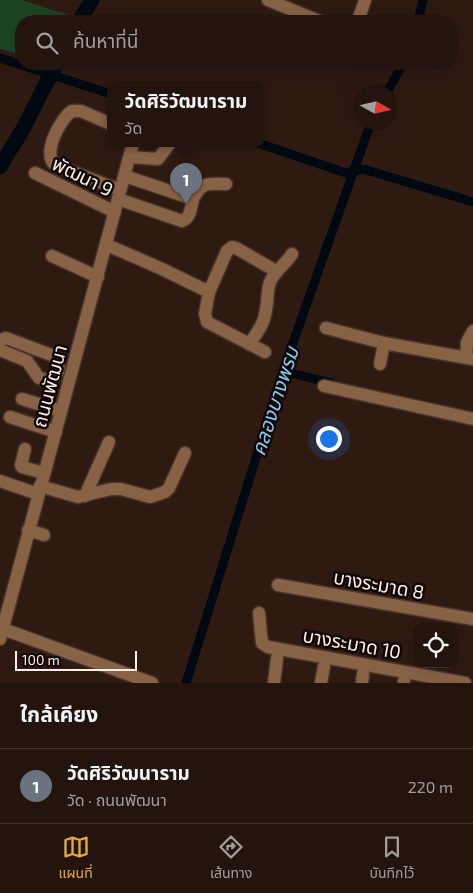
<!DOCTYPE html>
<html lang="th">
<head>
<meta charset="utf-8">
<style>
	:root { --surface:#23140e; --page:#2f211c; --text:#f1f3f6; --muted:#a39e9e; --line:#40332e; --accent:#e9aa38 }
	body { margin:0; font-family:"Exo 2","Noto Sans Thai",sans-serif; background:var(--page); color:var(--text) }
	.controls { position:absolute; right:15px; bottom:15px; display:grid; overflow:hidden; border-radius:10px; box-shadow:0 5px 20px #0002 }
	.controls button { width:45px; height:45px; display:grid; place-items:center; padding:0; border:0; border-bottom:1px solid var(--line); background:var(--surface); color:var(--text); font:25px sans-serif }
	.compass { position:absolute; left:353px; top:85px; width:45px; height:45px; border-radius:50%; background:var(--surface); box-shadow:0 5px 20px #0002; rotate:98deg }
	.scale { position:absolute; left:15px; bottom:12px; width:122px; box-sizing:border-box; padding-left:5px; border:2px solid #ffefea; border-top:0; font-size:14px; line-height:18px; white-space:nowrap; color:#ffefea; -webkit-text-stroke:4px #110705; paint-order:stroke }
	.you { position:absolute; left:328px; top:438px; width:18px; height:18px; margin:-12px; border:4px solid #fff; border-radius:50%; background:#1a73e8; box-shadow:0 0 0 8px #1a73e833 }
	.badge { display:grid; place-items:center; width:32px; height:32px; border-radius:50%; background:var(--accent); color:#fff; font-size:16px; font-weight:700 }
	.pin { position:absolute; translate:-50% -41px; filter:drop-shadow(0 1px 2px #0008) }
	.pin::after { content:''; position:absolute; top:26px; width:18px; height:15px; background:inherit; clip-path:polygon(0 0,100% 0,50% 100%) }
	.popup { position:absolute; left:107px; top:82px; width:158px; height:65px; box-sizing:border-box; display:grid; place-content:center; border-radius:10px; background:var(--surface); filter:drop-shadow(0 1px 4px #0005); font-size:16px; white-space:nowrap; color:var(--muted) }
	.popup b { font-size:19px; color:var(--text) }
	.popup::after { content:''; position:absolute; left:50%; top:100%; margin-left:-10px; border:10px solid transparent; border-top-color:var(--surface) }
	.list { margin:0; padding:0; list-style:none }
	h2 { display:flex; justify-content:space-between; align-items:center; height:65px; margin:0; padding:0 20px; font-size:21px }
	h2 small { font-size:16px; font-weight:400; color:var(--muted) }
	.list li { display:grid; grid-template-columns:32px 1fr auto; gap:15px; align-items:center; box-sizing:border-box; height:75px; padding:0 20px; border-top:1px solid var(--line) }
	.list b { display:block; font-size:19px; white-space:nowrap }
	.list p { margin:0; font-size:16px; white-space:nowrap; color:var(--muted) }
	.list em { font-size:16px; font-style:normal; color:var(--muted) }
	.icon { flex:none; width:28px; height:28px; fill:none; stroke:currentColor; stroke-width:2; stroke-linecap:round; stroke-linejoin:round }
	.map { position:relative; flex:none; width:473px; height:683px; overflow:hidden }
	.search { position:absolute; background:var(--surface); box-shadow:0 5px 20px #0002; left:15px; right:15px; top:15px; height:55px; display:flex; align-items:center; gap:12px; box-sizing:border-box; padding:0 18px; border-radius:20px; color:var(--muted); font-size:19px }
	.sheet { height:140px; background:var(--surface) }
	nav { display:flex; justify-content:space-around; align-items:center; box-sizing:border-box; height:70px; border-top:1px solid var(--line); background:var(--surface); font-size:14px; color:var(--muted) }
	nav a { display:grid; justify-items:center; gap:2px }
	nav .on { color:var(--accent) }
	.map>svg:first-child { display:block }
</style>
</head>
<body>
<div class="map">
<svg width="473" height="683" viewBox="0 0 473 683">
	<rect width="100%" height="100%" fill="#2f1a12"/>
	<polygon fill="#1b4425" points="0,0 22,0 74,17 72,21 21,21 21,55 0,49"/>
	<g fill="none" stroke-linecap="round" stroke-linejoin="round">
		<g stroke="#000912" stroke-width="9">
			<polyline points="418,21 423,0"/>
			<polyline points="0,58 111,94"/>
			<polyline points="387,92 403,64"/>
			<polyline points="258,143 346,173 363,169 473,202"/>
			<polyline points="283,371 331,383"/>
			<polyline points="186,683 283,371 371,122"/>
		</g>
		<g stroke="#000912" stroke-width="15">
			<polyline points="79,21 92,0"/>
			<polyline points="0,167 23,129 56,64"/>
		</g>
		<g stroke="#48342c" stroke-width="15">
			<g id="minor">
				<polyline points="268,0 319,21"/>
				<polyline points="358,21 365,0"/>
				<path d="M111,124L81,111H72C60,119 42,153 55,165L120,190"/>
				<polyline points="130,157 158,159 170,143"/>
				<polyline points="35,173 115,212"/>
				<path d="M118,199L182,221C191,218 191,207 193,199L125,176"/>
				<path d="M193,199C201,182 209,183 226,184"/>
				<polyline points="107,245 162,269 209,292 205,314 207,322 265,352"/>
				<polyline points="52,256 98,277"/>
				<polyline points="209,292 227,251 232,247 236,248 276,271"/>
				<polyline points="326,328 384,343 473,359"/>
				<path d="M0,340L6,338L54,356L58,359C61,374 55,383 39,378L27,361L0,350"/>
				<path d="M249,344C257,333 265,323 266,309C268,300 267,290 270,282C275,270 286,264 292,254"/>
				<polyline points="466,358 467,342 473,331"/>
				<polyline points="380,364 384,343"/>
				<polyline points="324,386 473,419"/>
				<polyline points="22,399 61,411"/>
				<polyline points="10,417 56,432"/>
				<polyline points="25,449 21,465 22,467 44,473"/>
				<polyline points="0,481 38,494"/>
				<polyline points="40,486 78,497 111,489 121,489 150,497 165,492 169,488 185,453"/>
				<polyline points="85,496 109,442"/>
				<polyline points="28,530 44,535"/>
				<polyline points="278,585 473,619"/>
				<polyline points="259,613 262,643 268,647 465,683"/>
				<polyline points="3,629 152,683"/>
				<polyline points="0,639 133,143"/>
				<polyline points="274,683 277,658"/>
				<polyline points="321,683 324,666"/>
				<polyline points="362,683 363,674"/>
				<polyline points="404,683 404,681"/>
			</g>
		</g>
		<use href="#minor" stroke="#886245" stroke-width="12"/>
	</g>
	<g text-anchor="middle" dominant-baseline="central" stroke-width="5" stroke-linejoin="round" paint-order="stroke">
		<g font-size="19" fill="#ffefea" stroke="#110705">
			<text transform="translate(83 176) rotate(26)">พัฒนา 9</text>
			<text transform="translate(49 386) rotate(-75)">ถนนพัฒนา</text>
			<text transform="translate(379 584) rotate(10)">บางระมาด 8</text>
			<text transform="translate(352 643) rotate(10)">บางระมาด 10</text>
		</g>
		<g font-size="20" font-style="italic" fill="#86cdf5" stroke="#110705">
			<text transform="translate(274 401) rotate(-72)">คลองบางพรม</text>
		</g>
	</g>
</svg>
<div class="controls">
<button><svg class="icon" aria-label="locate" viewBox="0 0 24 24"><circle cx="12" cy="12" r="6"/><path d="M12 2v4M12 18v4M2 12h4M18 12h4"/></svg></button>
</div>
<svg class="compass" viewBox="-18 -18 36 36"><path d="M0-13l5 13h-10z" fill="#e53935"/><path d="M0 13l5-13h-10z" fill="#a39e9e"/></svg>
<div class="scale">100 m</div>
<div class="you"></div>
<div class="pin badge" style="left:186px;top:204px;background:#6b7280">1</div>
<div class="popup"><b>วัดศิริวัฒนาราม</b>วัด</div>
<div class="search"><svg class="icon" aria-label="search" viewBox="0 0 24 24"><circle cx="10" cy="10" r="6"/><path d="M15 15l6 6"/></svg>ค้นหาที่นี่</div>
</div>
<section class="sheet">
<h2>ใกล้เคียง<small></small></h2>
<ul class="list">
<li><span class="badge" style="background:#6b7280">1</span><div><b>วัดศิริวัฒนาราม</b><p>วัด · ถนนพัฒนา</p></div><em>220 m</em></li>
</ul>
</section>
<nav>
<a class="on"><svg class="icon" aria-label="map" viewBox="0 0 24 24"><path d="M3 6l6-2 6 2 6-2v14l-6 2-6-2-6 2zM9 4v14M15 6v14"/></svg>แผนที่</a>
<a><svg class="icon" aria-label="directions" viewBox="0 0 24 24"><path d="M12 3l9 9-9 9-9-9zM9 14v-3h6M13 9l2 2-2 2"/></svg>เส้นทาง</a>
<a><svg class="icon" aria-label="saved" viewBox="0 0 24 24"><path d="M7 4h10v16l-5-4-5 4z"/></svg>บันทึกไว้</a>
</nav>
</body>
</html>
